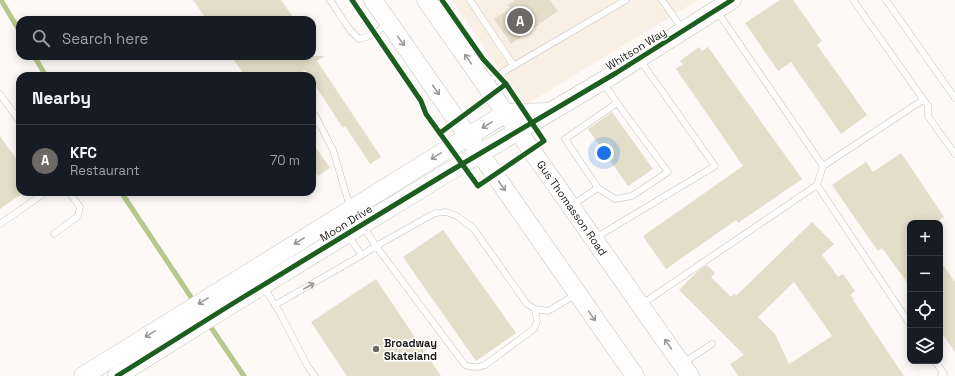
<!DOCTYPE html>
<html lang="en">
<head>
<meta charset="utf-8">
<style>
	:root { --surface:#171b24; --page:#20242c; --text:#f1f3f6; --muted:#9ea1a6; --line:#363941; --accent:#6c6966 }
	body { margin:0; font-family:"Space Grotesk",sans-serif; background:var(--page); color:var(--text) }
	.controls { position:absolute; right:12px; bottom:12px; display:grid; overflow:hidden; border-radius:8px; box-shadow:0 2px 10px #0003 }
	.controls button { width:36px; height:36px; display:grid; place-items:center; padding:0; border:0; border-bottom:1px solid var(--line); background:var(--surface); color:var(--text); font:20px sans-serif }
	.you { position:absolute; left:604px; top:153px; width:14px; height:14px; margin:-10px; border:3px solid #fff; border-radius:50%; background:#1a73e8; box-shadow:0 0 0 6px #1a73e833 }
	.badge { display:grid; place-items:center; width:26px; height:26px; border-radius:50%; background:var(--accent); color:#fff; font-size:13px; font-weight:700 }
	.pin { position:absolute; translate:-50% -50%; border:2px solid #fff; box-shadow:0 1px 4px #0006 }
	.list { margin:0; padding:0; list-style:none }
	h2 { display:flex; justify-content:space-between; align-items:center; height:52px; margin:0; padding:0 16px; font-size:17px }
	h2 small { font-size:13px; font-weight:400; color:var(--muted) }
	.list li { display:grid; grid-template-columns:26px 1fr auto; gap:12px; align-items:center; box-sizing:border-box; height:72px; padding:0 16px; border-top:1px solid var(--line) }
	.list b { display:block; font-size:15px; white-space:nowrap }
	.list p { margin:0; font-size:13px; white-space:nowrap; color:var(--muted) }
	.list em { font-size:13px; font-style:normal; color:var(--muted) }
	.icon { flex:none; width:22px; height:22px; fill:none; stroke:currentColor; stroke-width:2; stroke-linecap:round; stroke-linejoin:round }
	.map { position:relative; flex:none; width:955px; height:376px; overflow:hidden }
	.search { position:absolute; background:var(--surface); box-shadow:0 2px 10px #0003; left:16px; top:16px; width:300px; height:44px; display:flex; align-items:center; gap:10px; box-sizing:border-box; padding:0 14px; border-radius:12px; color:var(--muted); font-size:15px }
	.panel { position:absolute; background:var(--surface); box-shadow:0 2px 10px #0003; left:16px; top:72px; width:300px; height:124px; border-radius:12px }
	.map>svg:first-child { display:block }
</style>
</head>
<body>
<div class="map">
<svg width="955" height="376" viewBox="0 0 955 376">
	<rect width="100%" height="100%" fill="#fcf9f6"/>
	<polygon fill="#f9f0e5" points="452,0 698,0 527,104 517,96"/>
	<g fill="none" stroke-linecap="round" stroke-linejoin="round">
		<g stroke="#b4c98b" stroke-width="5">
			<polyline points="1,0 20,32"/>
			<polyline points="34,56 46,76"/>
			<polyline points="121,192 195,303"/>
			<polyline points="208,323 244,376"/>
		</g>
	</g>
	<g fill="#e2dec9" fill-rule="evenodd">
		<polygon points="193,0 281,0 295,20 207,20"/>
		<polygon points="515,0 550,0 558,11 511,44 494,19 510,8 507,5"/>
		<polygon points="780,0 793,0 822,41 817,45 867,115 841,134 791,62 778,71 745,23"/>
		<polygon points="699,47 702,51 708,47 802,179 738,223 736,220 666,269 643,236 743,166 676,69 683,64 680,61"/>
		<polygon points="231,56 325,56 317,61 381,157 370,164 345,126 343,128 312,81 312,76 309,76 305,70 297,76 245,76"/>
		<polygon points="612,112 653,169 628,186 588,129"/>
		<polygon points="0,136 20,164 20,195 0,209"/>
		<polygon points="312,142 330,168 318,176 312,166"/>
		<polygon points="901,153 944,217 935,223 910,223 910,286 882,248 878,251 832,185 866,162 873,172"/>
		<path d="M812,222L834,244L822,255L838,277L843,274L855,291L850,295L854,299L853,300L904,376H738L730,364L744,355L679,290L699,270L707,265L715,273L711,277L731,297L734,293L736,296ZM794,282L832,336L789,364L775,334L758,317Z"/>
		<polygon points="443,230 516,333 476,361 403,257"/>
		<polygon points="940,261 955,282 955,352 940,331"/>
		<polygon points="376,279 441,376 347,376 311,322"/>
	</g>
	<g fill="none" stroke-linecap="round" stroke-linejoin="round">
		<g stroke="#c4c2bf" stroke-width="7">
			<g id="lane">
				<polyline points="330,0 350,30 359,39 373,35 388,23"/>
				<polyline points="470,0 514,66"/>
				<polyline points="662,0 683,30"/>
				<polyline points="853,0 928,106 928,116 955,154"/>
				<polyline points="886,0 955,98"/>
				<polyline points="717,11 823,166 923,100"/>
				<polyline points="486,82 626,0"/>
				<polyline points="0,94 20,122"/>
				<polyline points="315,115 333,150 350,207"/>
				<polyline points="823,166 817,185 910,324"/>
				<polyline points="598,188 615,199 632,196 668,172 617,103"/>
				<polyline points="572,205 598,188 565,139 617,103 603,82"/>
				<polyline points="0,224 46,192"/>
				<polyline points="363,226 376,246 435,213 446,212 457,216 473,228 527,304 535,309 548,311 577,294"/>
				<polyline points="54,234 78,216 80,207 69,192"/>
				<polyline points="595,238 715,166 640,60"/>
				<path d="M362,255L376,246L465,365C473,368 478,368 485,365L534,329L537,321L535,309"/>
				<polyline points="263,286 280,313 308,367 315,376"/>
				<polyline points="642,304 817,185"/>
				<polyline points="275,305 362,255 347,235"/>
				<polyline points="935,361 944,374 941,376"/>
				<polyline points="683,363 712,344"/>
			</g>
		</g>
		<g stroke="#c4c2bf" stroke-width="19">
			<g id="secondary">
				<polyline points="373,0 635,376"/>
				<polyline points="426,0 690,376"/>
				<polyline points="83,376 451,147 506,113 549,112"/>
				<polyline points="117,376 232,304 447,173 616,73 732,0"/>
			</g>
		</g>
		<use href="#lane" stroke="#fffefe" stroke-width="6"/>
		<use href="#secondary" stroke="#fffefe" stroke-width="18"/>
		<g stroke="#fff" stroke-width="8">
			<g id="cycleway">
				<polyline points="352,0 421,101 426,114 478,186 544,141 506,84 483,59 442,0"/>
				<polyline points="440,133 506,84"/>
				<polyline points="117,376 232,304 447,173 616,73 732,0"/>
			</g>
		</g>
		<use href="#cycleway" stroke="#1b5e20" stroke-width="5"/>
	</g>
	<defs><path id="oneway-shaft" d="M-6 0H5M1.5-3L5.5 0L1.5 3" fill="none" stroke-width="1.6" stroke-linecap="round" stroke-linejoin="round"/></defs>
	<g stroke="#9a9896">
		<use href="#oneway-shaft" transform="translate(401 41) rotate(55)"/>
		<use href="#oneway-shaft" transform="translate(468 59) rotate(-125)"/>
		<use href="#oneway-shaft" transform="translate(436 90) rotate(55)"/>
		<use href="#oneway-shaft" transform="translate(487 125) rotate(149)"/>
		<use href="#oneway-shaft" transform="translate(436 156) rotate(148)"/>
		<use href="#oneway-shaft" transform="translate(502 186) rotate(55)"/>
		<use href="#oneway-shaft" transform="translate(299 241) rotate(148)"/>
		<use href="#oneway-shaft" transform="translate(309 286) rotate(-30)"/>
		<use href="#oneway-shaft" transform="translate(203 301) rotate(148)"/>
		<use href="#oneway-shaft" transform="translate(592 316) rotate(55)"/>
		<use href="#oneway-shaft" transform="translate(150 334) rotate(148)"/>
		<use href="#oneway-shaft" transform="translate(668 344) rotate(-125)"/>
	</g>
	<circle fill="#6c6966" stroke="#fff" stroke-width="1.5" cx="376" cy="349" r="4"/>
	<g text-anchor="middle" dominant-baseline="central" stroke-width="3.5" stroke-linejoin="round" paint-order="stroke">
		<g font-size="11" fill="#1e1c18" stroke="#fff">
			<text transform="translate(636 49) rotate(-32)">Whitson Way</text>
			<text transform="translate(572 208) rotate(55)">Gus Thomasson Road</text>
			<text transform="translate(346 223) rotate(-32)">Moon Drive</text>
		</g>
		<g font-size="11" font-weight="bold" fill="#1e1c18" stroke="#fff" text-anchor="start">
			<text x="384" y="343">Broadway<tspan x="384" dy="13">Skateland</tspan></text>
		</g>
	</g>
</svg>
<div class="controls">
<button>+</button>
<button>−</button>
<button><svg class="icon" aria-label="locate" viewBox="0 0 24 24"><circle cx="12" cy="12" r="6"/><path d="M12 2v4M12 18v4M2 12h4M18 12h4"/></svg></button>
<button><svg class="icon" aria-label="layers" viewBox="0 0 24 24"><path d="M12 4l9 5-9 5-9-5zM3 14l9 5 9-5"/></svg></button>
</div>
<div class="you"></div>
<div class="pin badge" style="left:520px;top:21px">A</div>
<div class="search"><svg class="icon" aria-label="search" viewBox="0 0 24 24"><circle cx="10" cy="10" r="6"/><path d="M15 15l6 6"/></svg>Search here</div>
<section class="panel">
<h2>Nearby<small></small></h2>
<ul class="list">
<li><span class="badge">A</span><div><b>KFC</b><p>Restaurant</p></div><em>70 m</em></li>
</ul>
</section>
</div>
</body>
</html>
